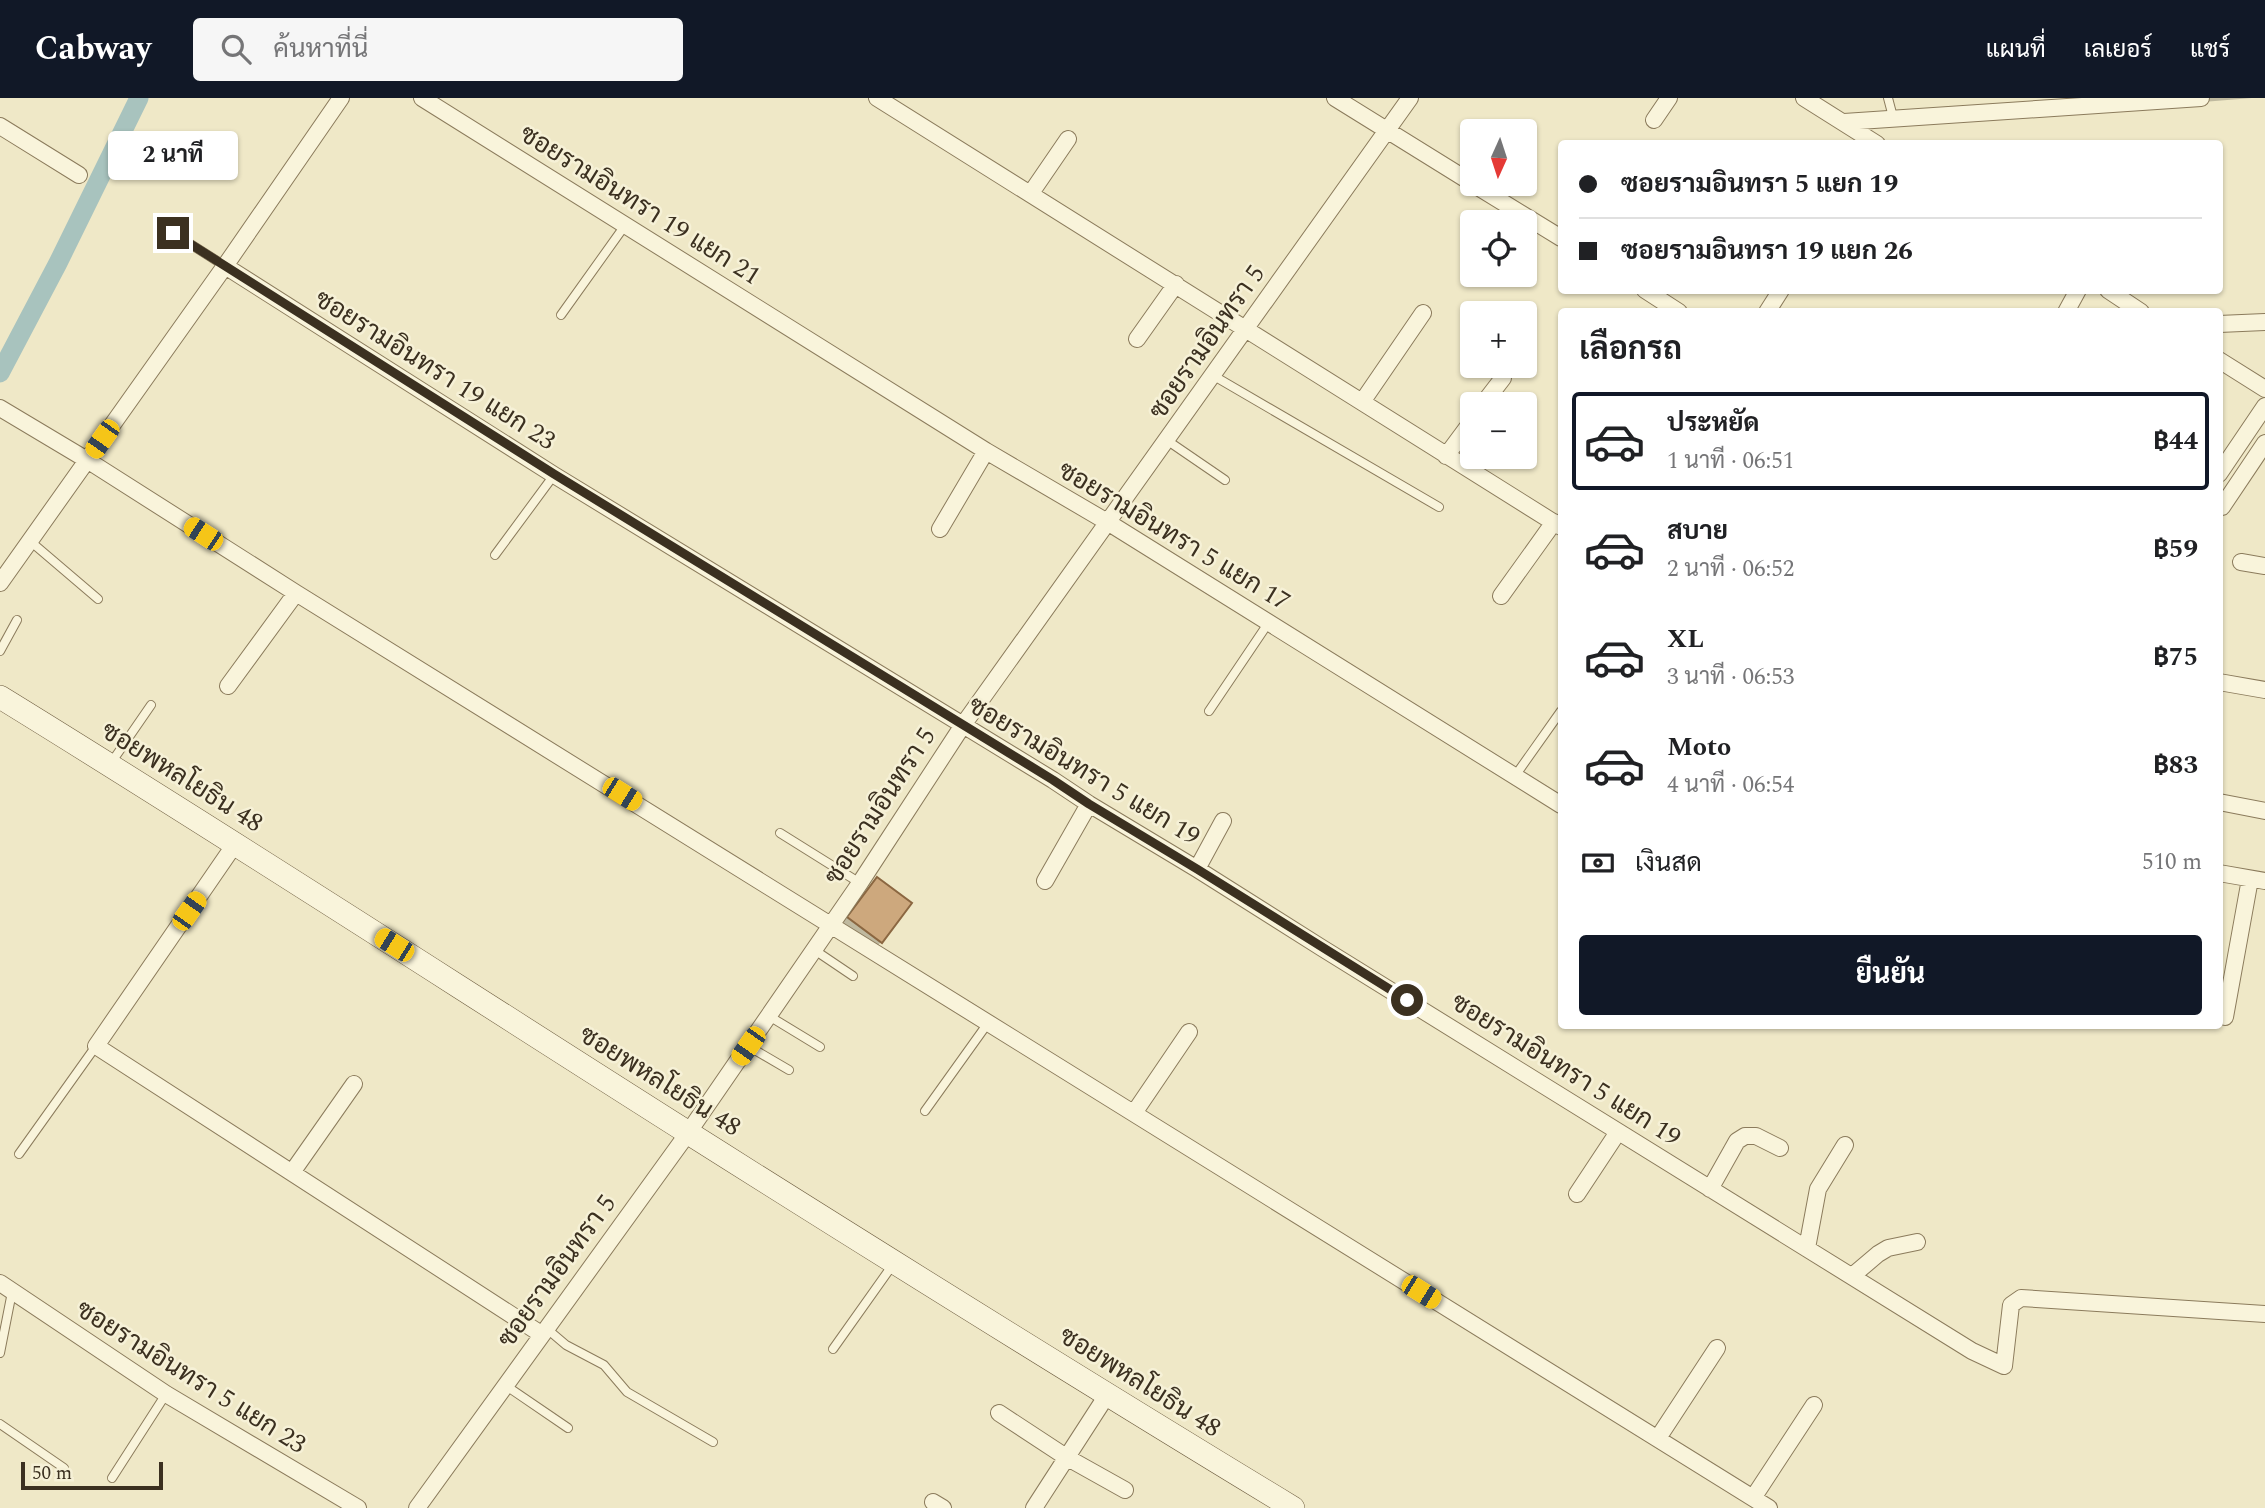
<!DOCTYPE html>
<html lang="th">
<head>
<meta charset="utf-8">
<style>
  body { margin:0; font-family:Spectral,Sarabun,serif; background:#f6f6f6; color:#202124; height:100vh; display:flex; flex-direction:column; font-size:26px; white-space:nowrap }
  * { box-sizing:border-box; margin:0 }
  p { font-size:23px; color:#757577 }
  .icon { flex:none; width:38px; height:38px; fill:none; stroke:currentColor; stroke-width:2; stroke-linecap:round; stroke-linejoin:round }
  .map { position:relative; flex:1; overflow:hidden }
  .details { position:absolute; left:1558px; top:210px; width:665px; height:721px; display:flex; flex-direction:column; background:#fff; border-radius:7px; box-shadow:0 2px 5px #0004 }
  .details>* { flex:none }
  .banner { position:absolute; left:1558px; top:42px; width:665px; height:154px; border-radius:7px; box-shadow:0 2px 5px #0004; display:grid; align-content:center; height:154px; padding:0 21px; background:#fff }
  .needle { width:46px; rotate:183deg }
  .buttons { position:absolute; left:1460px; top:21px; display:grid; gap:14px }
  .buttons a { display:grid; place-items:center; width:77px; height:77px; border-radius:7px; background:#fff; box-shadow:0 2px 5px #0004; font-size:35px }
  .scale { position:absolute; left:21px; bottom:18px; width:142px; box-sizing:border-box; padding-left:7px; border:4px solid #3b3020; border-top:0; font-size:19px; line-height:24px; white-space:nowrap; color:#3b3020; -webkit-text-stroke:5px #f6f1d7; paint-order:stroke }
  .end { position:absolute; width:32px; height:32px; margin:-16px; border:9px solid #3b3020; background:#fff; box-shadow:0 0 0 4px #fff }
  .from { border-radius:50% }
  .bubble { position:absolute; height:49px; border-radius:7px; background:#fff; box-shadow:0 2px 5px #0004; font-size:23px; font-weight:700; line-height:49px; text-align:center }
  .car { position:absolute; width:21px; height:42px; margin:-21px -10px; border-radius:9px; box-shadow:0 0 5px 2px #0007; background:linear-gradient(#f5c518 24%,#345 0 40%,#f5c518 0 76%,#345 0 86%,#f5c518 0) }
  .banner b { display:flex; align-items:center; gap:24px; height:66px; font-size:26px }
  .banner b+b { border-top:2px solid #e0e0e0 }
  .banner i { width:18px; height:18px; background:#202124 }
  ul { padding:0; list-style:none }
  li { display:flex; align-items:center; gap:21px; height:98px; margin:0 14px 10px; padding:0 7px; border:4px solid transparent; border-radius:7px }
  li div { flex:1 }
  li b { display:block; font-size:26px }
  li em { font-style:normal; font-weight:700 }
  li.on { border-color:#111827 }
  li>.icon { width:63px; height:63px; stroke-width:1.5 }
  h2 { padding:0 21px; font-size:32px; line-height:84px }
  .pay { display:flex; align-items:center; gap:18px; height:77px; padding:0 21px; font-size:26px }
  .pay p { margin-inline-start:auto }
  .button { display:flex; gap:14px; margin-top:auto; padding:14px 21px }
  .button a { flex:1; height:80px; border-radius:7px; background:#111827; color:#fff; font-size:28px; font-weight:700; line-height:80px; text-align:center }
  header { display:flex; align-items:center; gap:42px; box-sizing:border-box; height:98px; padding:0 35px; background:#111827; color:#fff }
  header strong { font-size:33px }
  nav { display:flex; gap:38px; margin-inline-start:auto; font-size:24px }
  .search { width:490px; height:63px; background:#f6f6f6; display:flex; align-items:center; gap:18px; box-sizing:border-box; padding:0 24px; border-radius:7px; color:#757577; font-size:26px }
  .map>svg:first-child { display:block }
  .shadow { fill:#0003 }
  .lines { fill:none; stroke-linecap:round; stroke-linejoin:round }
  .canal { stroke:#a8c3be; stroke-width:19 }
  .building { fill:#cda87d; stroke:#8b6741; stroke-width:2 }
  .lane-casing { stroke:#8b7b5c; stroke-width:10 }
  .street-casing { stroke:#8b7b5c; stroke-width:18 }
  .secondary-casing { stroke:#6d5c3f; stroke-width:24 }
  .lane { stroke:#f9f4db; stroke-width:8 }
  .street { stroke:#f9f4db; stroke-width:16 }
  .secondary { stroke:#f9f4db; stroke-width:23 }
  .route { stroke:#3b3020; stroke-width:9 }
  .labels { text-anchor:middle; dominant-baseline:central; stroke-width:5; stroke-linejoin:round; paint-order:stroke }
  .street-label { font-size:26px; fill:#3b3020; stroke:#f6f1d7 }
</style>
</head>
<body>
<header>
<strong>Cabway</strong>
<div class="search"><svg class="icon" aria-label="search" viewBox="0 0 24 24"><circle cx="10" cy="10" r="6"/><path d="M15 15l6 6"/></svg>ค้นหาที่นี่</div>
<nav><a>แผนที่</a><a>เลเยอร์</a><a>แชร์</a></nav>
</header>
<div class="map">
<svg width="2265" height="1410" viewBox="0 0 2265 1410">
  <rect width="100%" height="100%" fill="#efe8c7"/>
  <path class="shadow" d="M2116 0H2252L2117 11Z
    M877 781 881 844 869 856 836 832 865 793Z"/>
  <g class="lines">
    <path class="canal" d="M0 275 58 165 139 0"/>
  </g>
  <path class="building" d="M877 779 912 805 882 845 847 819Z"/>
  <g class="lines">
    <g class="lane-casing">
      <path id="lane" d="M1888 0 1893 19
        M173 135 225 168
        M561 217 626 126
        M1214 278 1439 409
        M1168 343 1225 382
        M30 443 98 501
        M495 457 554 377
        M0 553 17 522
        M1209 613 1269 524
        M111 665 151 607
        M1515 678 1561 613
        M780 735 860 785
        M813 851 853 878
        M769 918 820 949
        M748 948 789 972
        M925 1013 988 925
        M19 1056 96 948
        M546 1230 566 1247 604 1267 627 1294 713 1344
        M833 1251 894 1165
        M0 1255 12 1194
        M505 1287 568 1330
        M0 1326 64 1370
        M112 1380 166 1296"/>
    </g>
    <g class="street-casing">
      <path id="street" d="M422 0 986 353 1109 425 1561 707
        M877 0 1561 429
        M1335 0 1472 85
        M1804 0 1877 46
        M1654 22 1669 0
        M1844 24 2201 0
        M0 28 79 77
        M1473 86 1561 140
        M1031 95 1068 41
        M225 168 554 377 1053 682 1089 706 1197 771 1322 850 1972 1253 2004 1268 2011 1207 2021 1200 2265 1216
        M1645 192 1679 214
        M2108 192 2141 214
        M1767 214 1781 192
        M2066 214 2078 192
        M2219 226 2265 224
        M1137 241 1176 186
        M2219 262 2265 291
        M1362 304 1423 215
        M1483 306 1503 280
        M0 310 87 362 296 495 1769 1410
        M1446 358 1472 323
        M2219 376 2265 308
        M2222 409 2265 345
        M940 431 986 353
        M2241 464 2265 468
        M0 485 225 168 341 0
        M1501 498 1554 424
        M2219 584 2265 592
        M228 588 296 495
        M2219 704 2265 713
        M235 746 96 948 541 1236
        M1197 771 1223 723
        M2219 775 2265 783
        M1045 783 1089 706
        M2225 919 2250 781
        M1134 1015 1189 934
        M293 1073 354 986
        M1710 1091 1737 1043 1745 1038H1756L1780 1050
        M1577 1096 1618 1034
        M1807 1150 1818 1091 1845 1047
        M1852 1178 1878 1156 1888 1150 1917 1144
        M0 1185 166 1296 358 1410
        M999 1315 1066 1359 1125 1392
        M1658 1340 1717 1250
        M1753 1400 1814 1307
        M933 1404 943 1410
        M417 1410 688 1035 860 785 963 627 1410 0
        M1034 1410 1107 1297"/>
    </g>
    <g class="secondary-casing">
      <path id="secondary" d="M0 599C231 741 458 889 687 1034 888 1161 1090 1287 1293 1410"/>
    </g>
    <use href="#lane" class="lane"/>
    <use href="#street" class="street"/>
    <use href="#secondary" class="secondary"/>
  </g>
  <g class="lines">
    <path class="route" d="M173 135 554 376 1053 682 1089 706 1197 771 1407 902"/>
  </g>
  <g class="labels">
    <g class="street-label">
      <text transform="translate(640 107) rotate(32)">ซอยรามอินทรา 19 แยก 21</text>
      <text transform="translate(1207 244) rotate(-55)">ซอยรามอินทรา 5</text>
      <text transform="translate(435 272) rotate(32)">ซอยรามอินทรา 19 แยก 23</text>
      <text transform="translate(1174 438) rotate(31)">ซอยรามอินทรา 5 แยก 17</text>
      <text transform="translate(1084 673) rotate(31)">ซอยรามอินทรา 5 แยก 19</text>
      <text transform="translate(182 679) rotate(32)">ซอยพหลโยธิน 48</text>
      <text transform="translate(880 708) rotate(-57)">ซอยรามอินทรา 5</text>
      <text transform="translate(1566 972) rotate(32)">ซอยรามอินทรา 5 แยก 19</text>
      <text transform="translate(660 983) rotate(32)">ซอยพหลโยธิน 48</text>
      <text transform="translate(557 1173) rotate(-54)">ซอยรามอินทรา 5</text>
      <text transform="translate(191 1279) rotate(32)">ซอยรามอินทรา 5 แยก 23</text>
      <text transform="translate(1140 1284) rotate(32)">ซอยพหลโยธิน 48</text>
    </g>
  </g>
</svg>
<div class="buttons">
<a><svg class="needle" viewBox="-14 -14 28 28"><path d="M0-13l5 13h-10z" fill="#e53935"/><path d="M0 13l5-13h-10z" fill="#757577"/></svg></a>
<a><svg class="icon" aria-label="locate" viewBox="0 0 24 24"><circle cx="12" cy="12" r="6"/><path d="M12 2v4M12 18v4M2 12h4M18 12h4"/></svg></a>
<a>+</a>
<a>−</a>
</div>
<div class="scale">50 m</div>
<i class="end from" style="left:1407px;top:902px"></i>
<i class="end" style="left:173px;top:135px"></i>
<div class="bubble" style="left:108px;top:33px;width:130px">2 นาที</div>
<i class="car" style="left:102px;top:341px;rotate:215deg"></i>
<i class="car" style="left:203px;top:436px;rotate:303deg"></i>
<i class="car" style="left:622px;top:696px;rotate:122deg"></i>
<i class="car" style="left:189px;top:813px;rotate:35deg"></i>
<i class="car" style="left:394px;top:847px;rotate:302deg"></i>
<i class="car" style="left:748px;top:948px;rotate:215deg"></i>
<i class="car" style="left:1421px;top:1194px;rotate:122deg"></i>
<div class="banner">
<b><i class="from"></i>ซอยรามอินทรา 5 แยก 19</b>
<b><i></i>ซอยรามอินทรา 19 แยก 26</b>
</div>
<section class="details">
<h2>เลือกรถ</h2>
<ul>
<li class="on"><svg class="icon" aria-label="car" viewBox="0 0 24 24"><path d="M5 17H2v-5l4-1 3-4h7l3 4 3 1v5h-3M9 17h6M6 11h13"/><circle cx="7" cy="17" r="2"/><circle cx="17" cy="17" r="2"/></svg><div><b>ประหยัด</b><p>1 นาที · 06:51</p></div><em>฿44</em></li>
<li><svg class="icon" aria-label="car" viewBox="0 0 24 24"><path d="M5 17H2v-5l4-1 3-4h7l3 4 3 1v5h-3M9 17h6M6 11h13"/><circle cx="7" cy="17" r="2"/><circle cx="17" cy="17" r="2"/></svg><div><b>สบาย</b><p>2 นาที · 06:52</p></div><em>฿59</em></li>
<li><svg class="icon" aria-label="car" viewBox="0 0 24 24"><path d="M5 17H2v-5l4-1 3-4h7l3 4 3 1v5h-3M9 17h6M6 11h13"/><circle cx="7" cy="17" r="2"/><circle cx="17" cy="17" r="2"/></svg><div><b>XL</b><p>3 นาที · 06:53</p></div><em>฿75</em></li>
<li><svg class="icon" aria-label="car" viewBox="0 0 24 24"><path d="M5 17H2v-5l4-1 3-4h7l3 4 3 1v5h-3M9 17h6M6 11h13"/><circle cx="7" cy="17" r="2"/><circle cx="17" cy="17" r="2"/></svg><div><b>Moto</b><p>4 นาที · 06:54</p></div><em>฿83</em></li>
</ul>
<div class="pay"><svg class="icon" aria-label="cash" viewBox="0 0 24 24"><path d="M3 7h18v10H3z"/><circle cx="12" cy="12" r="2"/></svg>เงินสด<p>510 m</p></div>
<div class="button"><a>ยืนยัน</a></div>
</section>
</div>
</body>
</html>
